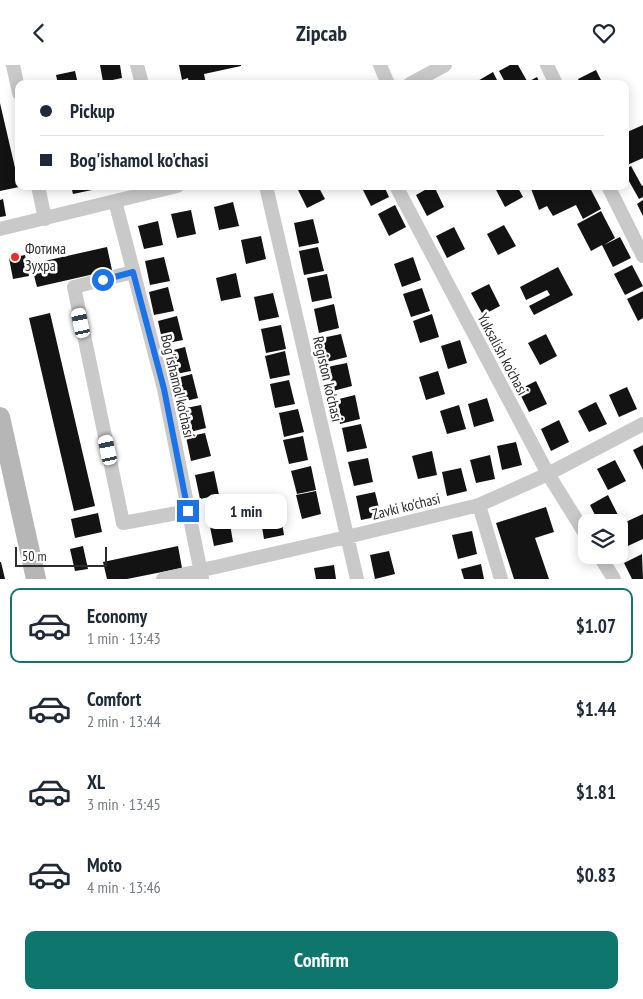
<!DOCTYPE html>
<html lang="en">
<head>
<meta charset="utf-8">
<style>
  body { margin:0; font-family:"PT Sans Narrow",sans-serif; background:#f6f6f7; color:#1f2937; height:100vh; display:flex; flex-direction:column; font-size:19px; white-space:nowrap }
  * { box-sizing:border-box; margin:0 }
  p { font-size:16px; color:#747a83 }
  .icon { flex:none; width:28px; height:28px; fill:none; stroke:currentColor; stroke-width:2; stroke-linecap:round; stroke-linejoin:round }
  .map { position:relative; height:514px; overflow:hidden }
  .sheet { display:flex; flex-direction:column; background:#fff; flex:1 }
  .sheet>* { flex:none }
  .banner { position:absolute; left:15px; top:15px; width:614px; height:110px; border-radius:10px; box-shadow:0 2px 12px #0003; display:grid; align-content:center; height:110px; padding:0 25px; background:#fff }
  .buttons { position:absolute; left:578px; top:449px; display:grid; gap:10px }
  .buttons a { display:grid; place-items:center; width:50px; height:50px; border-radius:10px; background:#fff; box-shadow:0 2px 12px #0003; font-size:25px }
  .scale { position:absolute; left:15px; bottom:12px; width:92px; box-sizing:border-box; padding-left:5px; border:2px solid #2c2c2c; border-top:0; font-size:14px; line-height:18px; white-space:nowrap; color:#2c2c2c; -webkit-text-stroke:4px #fff; paint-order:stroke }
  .end { position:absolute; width:22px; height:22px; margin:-11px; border:6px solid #1a73e8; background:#fff; box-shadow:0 0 0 2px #fff }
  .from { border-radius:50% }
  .bubble { position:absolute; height:35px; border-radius:10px; background:#fff; box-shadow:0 2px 12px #0003; font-size:16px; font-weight:700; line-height:35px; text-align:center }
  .car { position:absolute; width:15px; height:30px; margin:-15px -8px; border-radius:6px; box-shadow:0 0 4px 1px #0007; background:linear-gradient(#fff 24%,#345 0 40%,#fff 0 76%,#345 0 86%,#fff 0) }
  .banner b { display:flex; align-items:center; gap:18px; height:48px; font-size:19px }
  .banner b+b { border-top:1px solid #e0e1e3 }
  .banner i { width:12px; height:12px; background:#1f2937 }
  ul { padding:9px 0 0; list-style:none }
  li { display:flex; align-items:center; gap:15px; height:75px; margin:0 10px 8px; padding:0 15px; border:2px solid transparent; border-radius:10px }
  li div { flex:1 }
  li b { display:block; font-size:19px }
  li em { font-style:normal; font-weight:700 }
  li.active { border-color:#0f766e }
  li>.icon { width:45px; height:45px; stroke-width:1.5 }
  .action { display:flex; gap:10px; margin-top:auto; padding:10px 25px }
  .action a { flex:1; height:58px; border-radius:10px; background:#0f766e; color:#fff; font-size:20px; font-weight:700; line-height:58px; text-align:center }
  header { display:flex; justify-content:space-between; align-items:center; height:65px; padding:0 25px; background:#fff; font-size:22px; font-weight:700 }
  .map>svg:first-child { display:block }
  .building { fill:#131313 }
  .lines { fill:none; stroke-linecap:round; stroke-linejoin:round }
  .street { stroke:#c9c9c9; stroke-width:14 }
  .secondary { stroke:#b6b6b6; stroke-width:20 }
  .route { stroke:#1a73e8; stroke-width:6 }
  .poi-dot { fill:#ec2c24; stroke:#fff; stroke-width:2 }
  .labels { text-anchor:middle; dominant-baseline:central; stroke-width:5; stroke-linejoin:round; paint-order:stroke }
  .poi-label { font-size:15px; fill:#2c2c2c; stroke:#fff; text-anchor:start }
  .street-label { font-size:15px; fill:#2c2c2c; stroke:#fff }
</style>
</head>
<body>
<header><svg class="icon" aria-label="back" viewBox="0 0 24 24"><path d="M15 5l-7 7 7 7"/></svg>Zipcab<svg class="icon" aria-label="heart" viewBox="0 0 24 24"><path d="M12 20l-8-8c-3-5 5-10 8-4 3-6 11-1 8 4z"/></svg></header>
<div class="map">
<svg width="643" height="514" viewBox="0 0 643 514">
  <rect width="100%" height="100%" fill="#fff"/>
  <path class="building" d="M100 0H120L122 13 103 17Z
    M179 0H241V1L204 9 206 19H189L188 13 182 15Z
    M510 0H518L527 16 521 19H506L499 6Z
    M596 5 603 19H580L578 14Z
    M75 6 78 19H58L56 10Z
    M493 7 499 19H477L476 17Z
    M537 12 540 19H524Z
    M0 38 19 120V122L0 126Z
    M643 60V93L625 101V68Z
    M631 101 642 121 643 120V132L639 134 625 109V104Z
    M71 121H91L92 125 73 129Z
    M296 121H318L325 134 307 143Z
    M361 121H384L389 132 371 141Z
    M432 121H434L444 142 427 151 416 130Z
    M494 121H517L523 132 505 142Z
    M530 121H589L601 144 583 154 576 140 553 151 547 141 539 145Z
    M3 134 6 151 0 152V135Z
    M643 135V151L637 139Z
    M233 137 239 161 219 165 214 142Z
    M395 140 406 162 389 171 378 149Z
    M191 145 196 169 177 173 171 149Z
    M601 146 615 173 604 180 620 172 631 193 613 202 602 180 591 186 577 159Z
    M313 154 319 178 299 182 294 158Z
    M158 156 163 180 144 184 138 161Z
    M504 160 516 181 498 190 487 169Z
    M454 162 465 184 447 193 436 171Z
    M261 171 266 194 246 199 241 175Z
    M107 182 112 205 37 222 31 199Z
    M318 182 324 206 304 210 299 186Z
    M25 190 29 211 13 214 9 193Z
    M164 192 170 216 150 220 145 196Z
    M413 192 421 215 402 222 394 199Z
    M632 200 643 221 625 230 614 209Z
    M558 202 573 230 534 250 529 241 550 230 547 225 526 235 520 222Z
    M236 208 241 232 221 236 216 213Z
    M327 209 332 233 312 237 307 213Z
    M489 219 500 241 483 250 471 228Z
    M168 222 174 246 154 250 149 227Z
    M422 223 430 246 411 252 403 229Z
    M643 226V253L638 256 627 234Z
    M273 228 279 252 259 256 254 232Z
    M334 239 339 263 319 268 314 244Z
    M50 248 95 441 74 446 29 253Z
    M432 249 439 272 420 278 413 256Z
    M177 251 183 275 163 279 158 256Z
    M281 260 286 284 266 288 261 264Z
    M341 269 347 292 327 297 322 273Z
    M546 269 557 291 540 300 528 278Z
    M460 275 467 298 448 304 441 281Z
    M185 282 191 306 171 310 166 287Z
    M285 286 290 310 270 314 265 291Z
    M347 298 352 321 333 326 327 302Z
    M438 306 445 329 426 335 419 312Z
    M192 309 198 333 178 338 173 314Z
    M289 315 295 339 275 343 270 319Z
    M536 316 547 339 529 347 518 325Z
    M627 322 637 344 619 352 609 330Z
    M355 330 360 354 340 359 335 335Z
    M487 333 494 356 474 362 468 339Z
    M596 337 607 359 589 367 578 346Z
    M201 340 206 363 186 368 181 344Z
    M459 340 466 364 447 369 440 346Z
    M298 344 304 367 284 372 279 348Z
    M559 355 569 377 551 386 541 364Z
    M361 359 367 383 347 387 342 363Z
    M205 368 211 391 191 396 186 372Z
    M303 371 308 395 289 399 283 375Z
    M516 377 522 400 502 405 497 381Z
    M643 380V405L633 385Z
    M432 386 437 410 418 414 412 391Z
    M490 390 495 414 476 418 470 395Z
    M368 393 373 417 354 421 348 397Z
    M615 395 626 416 608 425 597 404Z
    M311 401 316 425 297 429 291 406Z
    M461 403 467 426 447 431 442 407Z
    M214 406 219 430 200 434 195 410Z
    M316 426 321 449 302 454 296 430Z
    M375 427 381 451 361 455 356 431Z
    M608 430 619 452 608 458H599L590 440Z
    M546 442 554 467 535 473 549 514H514L496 458Z
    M280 446 284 470 264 474 260 450Z
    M98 448 102 467 75 473 71 454Z
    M643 449V474L619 485V460Z
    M229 453 233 477 214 481 209 457Z
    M472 466 477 489 458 494 452 470Z
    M83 481 88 504 75 506 70 484Z
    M178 481 182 503 127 514H107L103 497Z
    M389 486 395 509 375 514 370 490Z
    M642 489 643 514H632L624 498Z
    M0 497H1L5 514H0Z
    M481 499 484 514H464L461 504Z
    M334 500 336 514H316L314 503Z"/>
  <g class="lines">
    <path class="street" d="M13 0 19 28
      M137 0 142 19
      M380 0 388 19
      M547 0 556 19
      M410 19 445 0
      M38 121 45 154
      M266 121 357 514
      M396 121 548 409 586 470
      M608 121 643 191
      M115 136 164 324 202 513
      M0 164 177 121
      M133 207 74 222 123 458 188 446
      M479 440 501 514
      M599 490 614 514
      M163 514 347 472 479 440 548 409 643 359"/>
    <path class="secondary" d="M0 352 36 514"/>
  </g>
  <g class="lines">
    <path class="route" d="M103 215 133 207 164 324 188 446"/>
  </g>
  <circle class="poi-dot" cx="15" cy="192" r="5"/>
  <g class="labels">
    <g class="poi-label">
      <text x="25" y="183">Фотима<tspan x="25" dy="17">Зухра</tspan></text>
    </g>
    <g class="street-label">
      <text transform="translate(503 289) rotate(62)">Yuksalish ko'chasi</text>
      <text transform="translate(328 314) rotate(77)">Registon ko'chasi</text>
      <text transform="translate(178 321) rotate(77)">Bog'ishamol ko'chasi</text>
      <text transform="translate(406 441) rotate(-14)">Zavki ko'chasi</text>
    </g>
  </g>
</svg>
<div class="buttons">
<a><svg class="icon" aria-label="layers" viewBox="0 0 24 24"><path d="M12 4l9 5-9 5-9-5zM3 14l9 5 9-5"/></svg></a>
</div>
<div class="scale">50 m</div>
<i class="end from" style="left:103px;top:215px"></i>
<i class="end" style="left:188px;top:446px"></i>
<div class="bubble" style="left:205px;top:429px;width:82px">1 min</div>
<i class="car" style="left:81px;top:258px;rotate:348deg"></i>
<i class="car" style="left:108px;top:385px;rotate:348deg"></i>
<div class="banner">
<b><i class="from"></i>Pickup</b>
<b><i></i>Bog'ishamol ko'chasi</b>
</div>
</div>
<section class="sheet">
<ul>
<li class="active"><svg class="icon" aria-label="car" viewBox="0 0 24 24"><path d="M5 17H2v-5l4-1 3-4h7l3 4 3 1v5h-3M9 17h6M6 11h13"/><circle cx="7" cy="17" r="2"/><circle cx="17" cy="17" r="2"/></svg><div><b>Economy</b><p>1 min · 13:43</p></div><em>$1.07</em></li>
<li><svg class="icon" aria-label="car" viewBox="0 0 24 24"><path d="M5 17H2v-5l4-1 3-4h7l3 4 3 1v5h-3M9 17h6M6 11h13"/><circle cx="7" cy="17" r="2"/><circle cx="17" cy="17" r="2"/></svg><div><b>Comfort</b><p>2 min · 13:44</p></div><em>$1.44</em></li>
<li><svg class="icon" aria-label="car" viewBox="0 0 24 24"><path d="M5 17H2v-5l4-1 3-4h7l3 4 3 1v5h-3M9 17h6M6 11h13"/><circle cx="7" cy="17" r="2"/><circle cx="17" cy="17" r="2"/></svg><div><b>XL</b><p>3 min · 13:45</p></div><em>$1.81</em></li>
<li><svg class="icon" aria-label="car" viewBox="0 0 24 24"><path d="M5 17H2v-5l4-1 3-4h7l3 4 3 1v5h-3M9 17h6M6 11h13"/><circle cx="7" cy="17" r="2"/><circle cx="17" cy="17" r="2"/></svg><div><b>Moto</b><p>4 min · 13:46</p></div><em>$0.83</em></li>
</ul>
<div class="action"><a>Confirm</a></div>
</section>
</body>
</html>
